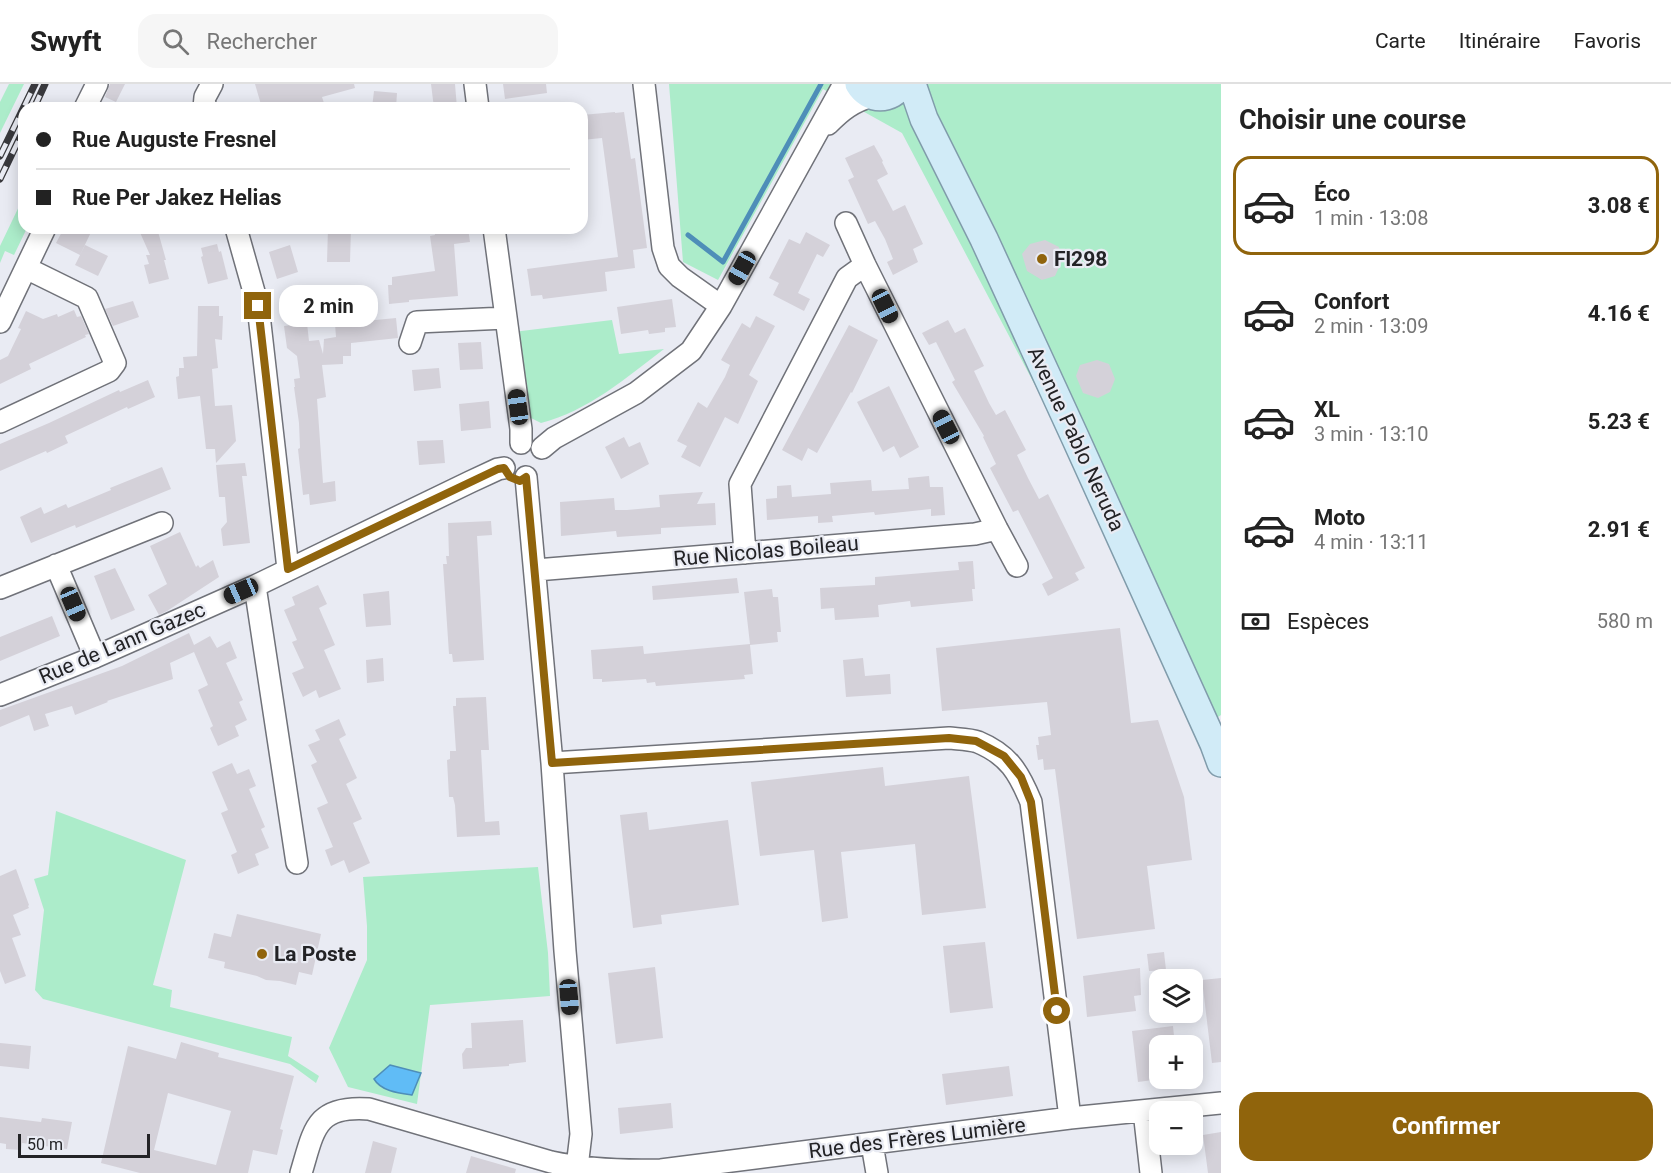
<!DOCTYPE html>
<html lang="fr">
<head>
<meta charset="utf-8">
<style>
  body { margin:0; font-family:Roboto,sans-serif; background:#f6f6f6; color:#222; height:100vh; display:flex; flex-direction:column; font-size:22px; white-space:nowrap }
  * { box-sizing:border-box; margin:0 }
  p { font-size:20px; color:#767676 }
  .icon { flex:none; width:33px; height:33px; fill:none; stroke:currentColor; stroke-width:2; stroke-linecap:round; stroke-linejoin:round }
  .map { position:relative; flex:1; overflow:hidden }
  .sheet { display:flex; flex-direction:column; background:#fff; width:450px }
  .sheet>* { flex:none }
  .banner { position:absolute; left:18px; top:18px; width:570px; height:132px; border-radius:18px; box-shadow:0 3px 15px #0003; display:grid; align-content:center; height:132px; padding:0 18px; background:#fff }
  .fabs { position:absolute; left:1149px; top:885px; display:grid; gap:12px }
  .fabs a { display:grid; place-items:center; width:54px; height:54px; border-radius:12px; background:#fff; box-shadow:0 3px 15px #0003; font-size:30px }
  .scale { position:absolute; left:18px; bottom:15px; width:132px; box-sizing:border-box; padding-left:6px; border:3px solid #232326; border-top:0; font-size:16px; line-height:21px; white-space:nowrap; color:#232326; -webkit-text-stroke:4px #e9ebf3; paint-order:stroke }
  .end { position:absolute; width:27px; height:27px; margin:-14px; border:8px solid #90640c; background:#fff; box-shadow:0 0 0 3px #fff }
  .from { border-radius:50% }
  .bubble { position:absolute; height:42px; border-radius:18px; background:#fff; box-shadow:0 3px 15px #0003; font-size:20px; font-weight:700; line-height:42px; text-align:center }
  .car { position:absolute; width:18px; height:36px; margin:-18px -9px; border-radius:8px; box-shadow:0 0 4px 2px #0007; background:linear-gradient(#222 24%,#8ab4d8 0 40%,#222 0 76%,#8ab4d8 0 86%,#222 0) }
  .banner b { display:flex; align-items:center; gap:21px; height:57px; font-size:22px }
  .banner b+b { border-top:2px solid #e0e0e0 }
  .banner i { width:15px; height:15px; background:#222 }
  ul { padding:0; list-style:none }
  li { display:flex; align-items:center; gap:18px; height:99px; margin:0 12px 9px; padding:0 6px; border:3px solid transparent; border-radius:18px }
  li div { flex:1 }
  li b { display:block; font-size:22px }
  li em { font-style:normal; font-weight:700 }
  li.on { border-color:#90640c }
  li>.icon { width:54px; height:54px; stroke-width:1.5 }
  h2 { padding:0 18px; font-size:27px; line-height:72px }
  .pay { display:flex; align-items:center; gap:15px; height:66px; padding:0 18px; font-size:22px }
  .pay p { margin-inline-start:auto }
  .primary-button { display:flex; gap:12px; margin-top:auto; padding:12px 18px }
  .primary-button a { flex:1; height:69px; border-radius:18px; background:#90640c; color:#fff; font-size:24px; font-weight:700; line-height:69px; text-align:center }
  header { display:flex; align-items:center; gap:36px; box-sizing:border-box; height:84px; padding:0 30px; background:#fff; border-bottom:2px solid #e0e0e0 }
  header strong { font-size:28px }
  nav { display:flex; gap:33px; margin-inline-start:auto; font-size:21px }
  .search { width:420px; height:54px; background:#f6f6f6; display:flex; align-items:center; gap:15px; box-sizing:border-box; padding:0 21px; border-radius:18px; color:#767676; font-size:22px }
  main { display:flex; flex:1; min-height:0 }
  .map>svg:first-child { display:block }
  .green { fill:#acecca }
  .water { fill:#60bcf6; stroke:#4e8eb8; stroke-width:1.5 }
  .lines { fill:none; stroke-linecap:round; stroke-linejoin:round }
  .stream { stroke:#4e8eb8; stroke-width:5 }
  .building { fill:#d4d1d9; fill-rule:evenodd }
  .minor-casing { stroke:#707279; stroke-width:24 }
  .major-casing { stroke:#819cab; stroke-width:30 }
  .minor { stroke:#fff; stroke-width:21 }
  .major { stroke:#d1ebf7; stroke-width:27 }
  .rail-casing { stroke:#39393d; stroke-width:7 }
  .rail { stroke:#e9ebf3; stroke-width:4.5; stroke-dasharray:14; stroke-linecap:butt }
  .route { stroke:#90640c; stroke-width:8 }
  .poi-dot { fill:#90640c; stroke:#e9ebf3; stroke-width:2 }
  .labels { text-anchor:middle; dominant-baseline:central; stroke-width:4.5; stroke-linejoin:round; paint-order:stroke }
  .poi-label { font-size:21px; font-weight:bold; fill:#232326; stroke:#e9ebf3; text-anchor:start }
  .street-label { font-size:21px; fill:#232326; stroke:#e9ebf3 }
</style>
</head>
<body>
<header>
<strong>Swyft</strong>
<div class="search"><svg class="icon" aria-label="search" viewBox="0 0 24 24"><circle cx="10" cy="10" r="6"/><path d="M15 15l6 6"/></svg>Rechercher</div>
<nav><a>Carte</a><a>Itinéraire</a><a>Favoris</a></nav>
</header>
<main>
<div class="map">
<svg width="1221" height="1089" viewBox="0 0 1221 1089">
  <rect width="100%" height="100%" fill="#e9ebf3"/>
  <path class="green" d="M9 0H24L0 49V18Z
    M669 0H1221V631L1212 637 902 49 823 5 718 196 683 178Z
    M24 112V144H27L14 171 5 167 0 179V162Z
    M612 236 619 270 664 265C626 294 588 327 541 339L531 334 525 324 513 248Z
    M56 727 186 776 153 901 172 906 170 923 292 953 288 972 319 992 316 999 290 980 43 915 35 906 44 826 34 795 48 791Z
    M538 783 548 869 550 912 430 921 417 1020 348 1003 329 964 367 876V842L363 793Z"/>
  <path class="water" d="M390 981 421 989 412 1011C398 1009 381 1007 374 995Z"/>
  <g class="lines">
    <path class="stream" d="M688 151 723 178 821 0"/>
  </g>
  <path class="building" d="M110 0H125L116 18 105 13Z
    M255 0H354L355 4 322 13 324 19 304 24H262Z
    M431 0H455L457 24H434Z
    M503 0H546L547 9 505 15Z
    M374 7 397 9 396 24H372Z
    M615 28V29L624 28 631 75 635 74 647 164 633 166 635 184 605 188 607 207 543 215 542 211 531 212 527 185 618 173 602 54 582 56V31Z
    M874 61 883 77 882 78 888 90 877 96 893 127 905 121 923 160 913 165 918 178 893 191 887 178 893 175 885 155 875 137 868 140 848 96 854 93 845 74Z
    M64 144H93L80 171 56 159Z
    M138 144H157L166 176H164L169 195 149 200 144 181 149 180 146 171H150Z
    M328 144H351L350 178H327Z
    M434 144H468L470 158 454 160 458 212 409 216V218L389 220 388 201H392V193L435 187 430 152 435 151Z
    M806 148 830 161 823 173 817 170 798 209 810 215 804 227 773 211 779 199 769 194 789 155 800 160Z
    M1045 156 1059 163 1061 179 1055 192 1042 196 1027 187 1022 170 1030 160Z
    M217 160 219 168 221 167 228 195 208 200 201 173 203 172 201 164Z
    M85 161 108 172 98 192 75 181Z
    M290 161 298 188 277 195 269 168Z
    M672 215 676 243 665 244V248L649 250 648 246 621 250 617 223Z
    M133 217 139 233 113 242 105 225Z
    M198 222H219V232H223L222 256 215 255 218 284 212 285 215 322 232 321 236 357 216 379 215 365H206L200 312 178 315 176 293 179 292V284H184L183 273 197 272Z
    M74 226 77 233 81 232 89 250 85 251 86 253 29 280 31 285 0 300V276L8 272 21 245 18 244 26 227 43 235 57 230 58 233Z
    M756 232 775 242 749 291 758 297 738 340 725 333 700 383 681 373 687 362 677 357 698 318 707 324 725 293 730 281 721 276 742 239 750 244Z
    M396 234 398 254 351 259V272H343V280L322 281 326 313 317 315 323 399 335 397 336 417 310 421 309 410 303 411 298 365 300 364 299 339 294 303H295L294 295 300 294 297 272 287 264 284 242 307 239 309 257 319 256 323 270 324 255 336 253 335 240Z
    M948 236 955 249 965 244 984 282 974 287 989 319 996 331 1005 326 1026 366 1017 371 1028 394 1039 415 1048 410 1085 484 1075 489 1079 496 1048 512 1042 500 1053 494 1018 426 1013 428 990 384 996 380 983 353 984 352 952 298 955 296 936 258 929 261 922 249Z
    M849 241 878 256 852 309 851 308 817 369 808 364 802 377 782 366Z
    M481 258 483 285 460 286 458 259Z
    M1097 276 1109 280 1115 295 1110 308 1098 314 1083 309 1076 292 1080 281Z
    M439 284 441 304 414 307 412 286Z
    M148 296 155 313 128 325 127 323 65 352 68 359 47 369 46 367 0 387V360L49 339 119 306 120 308Z
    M889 302 919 363 900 374 894 362 883 368 857 318Z
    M489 317 491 344 461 347 459 320Z
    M624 353 629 363 640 358 649 380 621 395 605 363Z
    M443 356 445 379 419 381 417 357Z
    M245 379 247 392H242L250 459 223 462 221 445 227 438 225 413H219L216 381Z
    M162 383 171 405 76 444 75 441 31 459 20 433 41 423 44 430 66 420 68 424 111 406 110 404Z
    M929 392 930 403H943L945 431 931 432V425L875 431 874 428 832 432 833 438 818 439V432L767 436 766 415 777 414V402L791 401 792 413 831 410 830 399 871 396 872 407 909 405 908 394Z
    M703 408 697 420 715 419 716 441 661 444V450L617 453 616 447 561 452 560 418 614 414 615 426H627L660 423 659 411Z
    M491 437 492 451 477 452 484 576 453 578 452 570H449L443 480H447L446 472H449L448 439Z
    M180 448 196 483 198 481 200 484 213 476 219 493 167 527 159 531 148 511 167 500 150 462Z
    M973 477 975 505H972L973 517 911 523 910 517 878 521 879 533 835 536 834 524 821 525 820 504 875 501V493L959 486 958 478Z
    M115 484 135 526 111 536 94 492Z
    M737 494 739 509 653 516 652 502Z
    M318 501 327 520 319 524 335 561 324 566 341 605 319 614 316 606 303 613 292 589 304 584 292 558 297 556 284 526 295 521 292 513Z
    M772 505 773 513H778L781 548H777L778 558 750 561 753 590 744 591 745 595 656 602 655 598 647 599 646 595 602 598V595H593L591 566 643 562 644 570 750 560 744 508Z
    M389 507 391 541 366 543 363 510Z
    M52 532 60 552 0 577V553Z
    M1120 544 1131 639 1158 636 1184 713 1192 776 1147 782 1155 845 1077 855 1055 685 1044 686 1043 675 1038 676 1036 661H1039L1038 653 1051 651 1047 618 942 627 936 564Z
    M189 549 194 561 210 552 217 564 230 557 237 574 226 579 243 616 239 618 247 636 235 642 239 652 218 662 210 644 213 642 198 606 208 601 194 568 170 579 173 595 107 617 108 618 75 631 72 622 45 630 49 642 34 647 29 631 0 643V626L122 582Z
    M383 574 384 597 367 599 366 576Z
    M863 574 865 592 890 590 891 610 846 613 843 576Z
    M486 613 489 666H481L485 738 499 737 500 751 457 753 455 721 453 713H449L447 676 450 675V667H456L453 622H456V614Z
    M339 635 346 651 339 655 357 694 346 700 362 735 353 739 370 779 349 789 344 776 331 782 325 766 333 763 317 724 328 719 311 681 317 678 308 661 320 656 315 646Z
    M232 679 237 690 249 685 256 702 249 705 265 743 261 745 269 764 255 770 259 781 238 790 231 771 237 768 221 729 228 726 212 688Z
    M883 683 885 702 969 692 986 824 922 831 915 760 841 768 848 834 822 838 814 766 760 772 751 698Z
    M647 728 649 746 728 736 739 821 661 831 662 840 633 844 620 731Z
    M16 785 29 821 28 822 29 824 13 831 21 851 12 854 26 892 5 900 0 887V792Z
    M237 830 321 850 312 891 299 888 296 901 280 897 266 896 257 892 224 884 225 878 208 874 214 849 231 853Z
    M985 858 993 924 950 929 943 862Z
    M1164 868 1166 886 1149 887 1147 870Z
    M655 883 663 954 616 960 608 889Z
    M1140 884 1141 911 1134 912 1136 927 1087 933 1083 892Z
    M1221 894V978L1212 979 1202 896Z
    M523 936 526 978 509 980V982L463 985 462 970 466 964H472L471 939Z
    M1173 942 1175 962H1160V995L1138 998 1132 947Z
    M181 958 219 969 218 973 294 992 280 1045 283 1046 277 1071 253 1066 248 1089H140L101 1079 128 962 176 975ZM168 1009 231 1027 216 1081 154 1066Z
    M0 959 31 962 29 985 0 982Z
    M1009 982 1013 1012 946 1021 942 990Z
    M671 1019 673 1044 620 1050 618 1024Z
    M0 1033 41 1038 42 1034 72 1038 67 1065 22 1059 21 1066 6 1065V1060L0 1059Z
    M1221 1048V1089H1208L1203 1051Z
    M373 1057 397 1064 391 1089H365Z
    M471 1072 516 1085 515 1089H466Z"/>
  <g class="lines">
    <g class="minor-casing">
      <path id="minor" d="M475 0 478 24
        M644 0 663 164 669 182 680 193 721 222
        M85 24 97 0
        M204 24 205 13 212 0
        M828 40C842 26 852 18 872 12
        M846 139 865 181 997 445 1017 482
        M236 144 258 222 288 485
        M494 144 521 345V359
        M0 238 45 144
        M410 259 417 238 506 234
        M0 338 109 287 115 279 87 214 26 184
        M542 364 554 354 636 309 691 267 721 222 844 0
        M526 393 552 679 565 867 581 1050 577 1083
        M745 469 740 400 847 194 865 181
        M56 481 95 573
        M536 486 975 450 997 445
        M255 502 297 779
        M0 504 162 439
        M0 611 95 573 255 502 470 398 498 385 504 384
        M552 679 949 654C958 655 970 655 978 658 1009 671 1019 689 1031 718L1070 1034
        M1144 1027 1151 1089
        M872 1060 877 1089
        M301 1089C314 1046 315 1021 369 1025L551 1078C588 1086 624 1087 661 1086L1070 1034 1221 1019"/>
    </g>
    <g class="major-casing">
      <path id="major" d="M859 0C869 17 891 17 902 0
        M912 0 924 35 984 155 1075 353 1214 660 1221 679"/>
    </g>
    <use href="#minor" class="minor"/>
    <use href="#major" class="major"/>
    <g class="rail-casing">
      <path id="rail" d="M34 24 45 0
        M0 72 35 0
        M0 95 24 45"/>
    </g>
    <use href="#rail" class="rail"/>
  </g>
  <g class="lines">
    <path class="route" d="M258 222 288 485 498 385 504 384 510 393 520 397 526 393 552 679 949 654 976 657 1004 672 1021 693 1031 718 1057 927"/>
  </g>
  <g class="poi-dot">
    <circle cx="1042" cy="175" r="6"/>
    <circle cx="262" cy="870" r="6"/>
  </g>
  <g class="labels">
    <g class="poi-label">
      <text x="1054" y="175">Fl298</text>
      <text x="274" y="870">La Poste</text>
    </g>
    <g class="street-label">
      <text transform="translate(1076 355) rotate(65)">Avenue Pablo Neruda</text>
      <text transform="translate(766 467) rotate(-5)">Rue Nicolas Boileau</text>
      <text transform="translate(122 559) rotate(-23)">Rue de Lann Gazec</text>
      <text transform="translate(917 1054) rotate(-7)">Rue des Frères Lumière</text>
    </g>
  </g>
</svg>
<div class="fabs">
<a><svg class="icon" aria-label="layers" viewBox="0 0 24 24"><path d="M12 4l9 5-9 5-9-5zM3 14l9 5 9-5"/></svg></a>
<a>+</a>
<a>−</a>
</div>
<div class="scale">50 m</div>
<i class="end from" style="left:1057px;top:927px"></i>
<i class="end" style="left:258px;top:222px"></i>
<div class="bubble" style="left:279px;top:201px;width:99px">2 min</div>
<i class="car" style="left:742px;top:184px;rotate:209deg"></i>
<i class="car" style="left:885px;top:222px;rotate:154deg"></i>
<i class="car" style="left:518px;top:323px;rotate:352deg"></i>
<i class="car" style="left:946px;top:343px;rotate:333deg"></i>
<i class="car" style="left:241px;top:507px;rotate:246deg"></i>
<i class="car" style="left:73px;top:520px;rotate:157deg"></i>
<i class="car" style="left:569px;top:913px;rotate:175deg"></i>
<div class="banner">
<b><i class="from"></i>Rue Auguste Fresnel</b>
<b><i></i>Rue Per Jakez Helias</b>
</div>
</div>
<section class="sheet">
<h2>Choisir une course</h2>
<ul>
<li class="on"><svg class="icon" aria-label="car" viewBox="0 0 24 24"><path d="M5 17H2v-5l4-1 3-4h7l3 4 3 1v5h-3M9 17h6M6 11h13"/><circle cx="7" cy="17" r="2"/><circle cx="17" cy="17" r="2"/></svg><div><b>Éco</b><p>1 min · 13:08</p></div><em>3.08 €</em></li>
<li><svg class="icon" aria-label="car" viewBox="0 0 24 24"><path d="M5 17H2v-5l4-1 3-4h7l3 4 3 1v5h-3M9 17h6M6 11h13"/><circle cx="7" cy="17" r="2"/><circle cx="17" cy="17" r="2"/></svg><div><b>Confort</b><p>2 min · 13:09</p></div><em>4.16 €</em></li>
<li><svg class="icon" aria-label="car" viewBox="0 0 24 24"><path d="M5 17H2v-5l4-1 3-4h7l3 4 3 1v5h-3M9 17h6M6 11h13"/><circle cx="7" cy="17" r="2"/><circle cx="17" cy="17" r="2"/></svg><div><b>XL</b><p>3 min · 13:10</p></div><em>5.23 €</em></li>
<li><svg class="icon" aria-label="car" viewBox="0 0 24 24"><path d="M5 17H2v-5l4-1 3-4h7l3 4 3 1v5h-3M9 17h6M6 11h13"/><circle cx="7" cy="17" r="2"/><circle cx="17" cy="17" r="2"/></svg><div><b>Moto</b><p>4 min · 13:11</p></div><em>2.91 €</em></li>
</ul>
<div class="pay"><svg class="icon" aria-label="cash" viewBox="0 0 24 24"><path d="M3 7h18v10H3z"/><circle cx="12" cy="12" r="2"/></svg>Espèces<p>580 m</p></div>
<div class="primary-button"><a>Confirmer</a></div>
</section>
</main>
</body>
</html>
